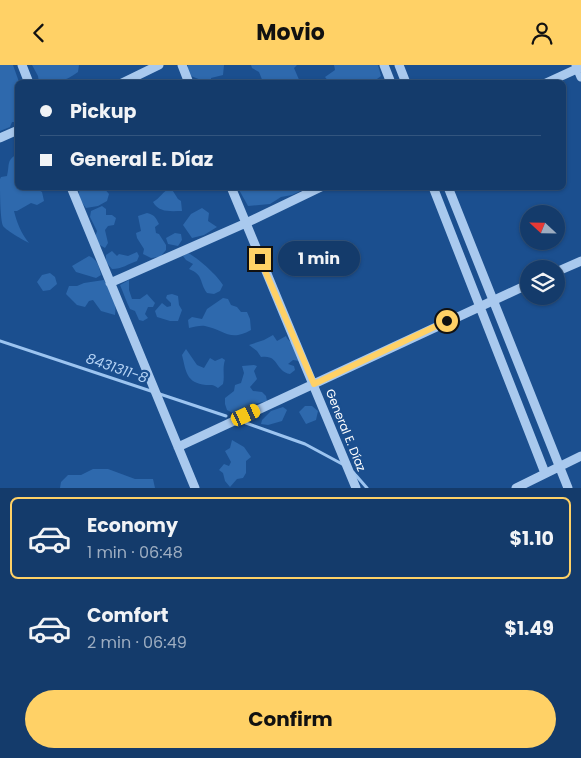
<!DOCTYPE html>
<html lang="en">
<head>
<meta charset="utf-8">
<style>
  body { margin:0; font-family:Poppins,sans-serif; background:#214673; color:#f1f3f6; height:100vh; display:flex; flex-direction:column; font-size:19px; white-space:nowrap }
  * { box-sizing:border-box; margin:0 }
  p { font-size:16px; color:#9dadc1 }
  .icon { flex:none; width:28px; height:28px; fill:none; stroke:currentColor; stroke-width:2; stroke-linecap:round; stroke-linejoin:round }
  .map { position:relative; height:423px; overflow:hidden }
  .side { display:flex; flex-direction:column; background:#143b6b; flex:1 }
  .side>* { flex:none }
  .hud { position:absolute; left:15px; top:15px; width:551px; height:110px; border-radius:8px; box-shadow:0 1px 4px #0004,0 0 0 1px #33557e; display:grid; align-content:center; height:110px; padding:0 25px; background:#143b6b }
  .needle { width:32px; rotate:292deg }
  .controls { position:absolute; left:520px; top:140px; display:grid; gap:10px }
  .controls a { display:grid; place-items:center; width:45px; height:45px; border-radius:50%; background:#143b6b; box-shadow:0 1px 4px #0004,0 0 0 1px #33557e; font-size:25px }
  .end { position:absolute; width:22px; height:22px; margin:-11px; border:6px solid #ffd166; background:#111; box-shadow:0 0 0 2px #111 }
  .from { border-radius:50% }
  .bubble { position:absolute; height:35px; border-radius:18px; background:#143b6b; box-shadow:0 1px 4px #0004,0 0 0 1px #33557e; font-size:16px; font-weight:700; line-height:35px; text-align:center }
  .car { position:absolute; width:15px; height:30px; margin:-15px -8px; border-radius:6px; box-shadow:0 0 4px 1px #0007; background:linear-gradient(#f5c518 24%,#345 0 40%,#f5c518 0 76%,#345 0 86%,#f5c518 0) }
  .hud b { display:flex; align-items:center; gap:18px; height:48px; font-size:19px }
  .hud b+b { border-top:1px solid #33557e }
  .hud i { width:12px; height:12px; background:#f1f3f6 }
  ul { padding:9px 0 0; list-style:none }
  li { display:flex; align-items:center; gap:15px; height:82px; margin:0 10px 8px; padding:0 15px; border:2px solid transparent; border-radius:8px }
  li div { flex:1 }
  li b { display:block; font-size:19px }
  li em { font-style:normal; font-weight:700 }
  li.active { border-color:#ffd166 }
  li>.icon { width:45px; height:45px; stroke-width:1.5 }
  .action { display:flex; gap:10px; margin-top:auto; padding:10px 25px }
  .action a { flex:1; height:58px; border-radius:30px; background:#ffd166; color:#111; font-size:20px; font-weight:700; line-height:58px; text-align:center }
  header { display:flex; justify-content:space-between; align-items:center; height:65px; padding:0 25px; background:#ffd166; color:#111; font-size:22px; font-weight:700 }
  .map>svg:first-child { display:block }
  .green { fill:#2e69ad }
  .lines { fill:none; stroke-linecap:round; stroke-linejoin:round }
  .stream { stroke:#9cc4f0; stroke-width:3 }
  .minor { stroke:#a9c9ee; stroke-width:9 }
  .route { stroke:#ffd166; stroke-width:6 }
  .labels { text-anchor:middle; dominant-baseline:central; stroke-width:4.5; stroke-linejoin:round; paint-order:stroke }
  .street-label { font-size:12px; fill:#fff; stroke:#1b4f8f }
  .water-label { font-size:14px; font-style:italic; fill:#b5d3f5; stroke:#1b4f8f }
</style>
</head>
<body>
<header><svg class="icon" aria-label="back" viewBox="0 0 24 24"><path d="M15 5l-7 7 7 7"/></svg>Movio<svg class="icon" aria-label="person" viewBox="0 0 24 24"><circle cx="12" cy="8" r="4"/><path d="M4 21q1-7 8-7t8 7"/></svg></header>
<div class="map">
<svg width="581" height="423" viewBox="0 0 581 423">
  <rect width="100%" height="100%" fill="#1b4f8f"/>
  <path class="green" d="M0 0H13L19 17 18 18 17 57H12L10 62 0 66Z
    M32 0H79L78 7C65 17 54 18 39 18L38 11Z
    M188 0H224L223 10 211 13V17H201V15L191 11 187 5Z
    M251 0H297L294 3 300 17H263L259 7 252 3Z
    M334 0H378L381 11C374 17 368 18 359 17L357 14 351 17H329L325 12 335 5Z
    M17 89 18 122 36 123 42 127 44 136 37 140 31 138 17 146H14C17 158 21 168 29 178 23 175 7 166 3 161 0 153 0 125 0 114L1 112 7 111C10 99 6 96 17 89Z
    M103 122 109 129 107 136 98 141 86 143C81 136 77 131 80 123Z
    M171 123 178 134 181 136 182 146C171 146 159 148 153 137 161 133 162 126 171 123Z
    M238 123H307L292 130 281 132 270 139 248 141Z
    M102 141 106 144V150H112L116 153 114 160 108 161 105 165 108 178 105 183 98 179 95 172 97 166 90 152 91 146Z
    M202 143 209 148 208 156 217 162 204 170 192 173 183 160 191 149Z
    M147 148C155 150 156 153 159 159L155 162 156 168 159 169 166 180V185L160 192 151 193 143 189 144 184 137 173 136 168 141 166 138 151Z
    M175 168 181 169 182 175 178 181 168 179 166 173Z
    M112 186 117 191 119 189 128 191 137 187 139 191 137 196C128 199 122 204 112 204L106 197V190Z
    M188 188C198 193 217 210 223 220L220 226 214 229 207 228C199 217 204 210 189 204L193 199 186 195 183 191Z
    M89 191C97 194 99 201 101 210L96 213 76 207 72 201Z
    M50 208 55 212 57 219 50 225 43 226 37 217 42 210Z
    M104 215C112 227 117 237 115 250L101 246 93 235 89 236 85 242 77 240 66 229 69 221H77L84 218Z
    M129 215V225L132 234H140L147 229 155 238 153 242H148L145 249 148 253 143 256 139 255 135 246 130 244C126 236 124 229 120 220Z
    M172 229 178 231 179 240 182 245 178 256H170L157 252 155 246 162 238 167 242 171 241V238L166 233 167 230Z
    M223 233 228 234 231 240 237 242 241 247H247L250 254 251 265C230 277 224 265 205 261 201 260 194 262 189 263L188 255 192 252 202 254 207 244Z
    M273 270 277 276 286 271C287 274 289 275 291 277 295 281 297 290 299 296L293 295 288 299 294 301 295 305 290 309C275 306 279 289 261 292L257 286 249 280 264 275Z
    M186 284 197 300 204 303 210 293 215 296 222 293 225 295C222 304 225 311 223 319L218 323C213 319 211 320 206 320 186 318 186 306 182 290Z
    M254 300 257 301 254 306 257 314 250 322 253 326 262 327 266 331 267 336 247 341 245 345 235 349 227 345 225 339V333L234 326 235 320 241 318 244 308 242 301Z
    M305 341H312L318 346 316 355 306 359 299 347Z
    M283 342 287 345 282 356 268 360 261 359 262 355 271 346Z
    M232 375 244 382 251 392 246 396V408L243 413 237 414 230 422 225 416 223 408 219 405 224 399 229 401 231 397 225 386 230 383Z
    M93 404H108L135 414H153L155 423H60L61 417 68 410H81Z"/>
  <g class="lines">
    <path class="stream" d="M0 276 226 351
      M246 358 305 379 344 400
      M353 407 367 423"/>
    <path class="minor" d="M22 0 29 18
      M182 0 189 18
      M384 0 391 18
      M399 0 406 18
      M576 0 581 12
      M122 18 159 0
      M546 18 581 2
      M0 73 18 65
      M71 122 195 423
      M231 122 356 423
      M433 122 545 408
      M448 122 568 423
      M556 207 581 196
      M110 218 246 158 321 122
      M178 382 529 219
      M516 423 581 391"/>
  </g>
  <g class="lines">
    <path class="route" d="M260 194 314 319 447 256"/>
  </g>
  <g class="labels">
    <g class="street-label">
      <text transform="translate(346 365) rotate(68)">General E. Díaz</text>
    </g>
    <g class="water-label">
      <text transform="translate(117 303) rotate(19)">8431311-8</text>
    </g>
  </g>
</svg>
<div class="controls">
<a><svg class="needle" viewBox="-14 -14 28 28"><path d="M0-13l5 13h-10z" fill="#e53935"/><path d="M0 13l5-13h-10z" fill="#9dadc1"/></svg></a>
<a><svg class="icon" aria-label="layers" viewBox="0 0 24 24"><path d="M12 4l9 5-9 5-9-5zM3 14l9 5 9-5"/></svg></a>
</div>
<i class="end from" style="left:447px;top:256px"></i>
<i class="end" style="left:260px;top:194px"></i>
<div class="bubble" style="left:278px;top:176px;width:82px">1 min</div>
<i class="car" style="left:246px;top:350px;rotate:65deg"></i>
<div class="hud">
<b><i class="from"></i>Pickup</b>
<b><i></i>General E. Díaz</b>
</div>
</div>
<section class="side">
<ul>
<li class="active"><svg class="icon" aria-label="car" viewBox="0 0 24 24"><path d="M5 17H2v-5l4-1 3-4h7l3 4 3 1v5h-3M9 17h6M6 11h13"/><circle cx="7" cy="17" r="2"/><circle cx="17" cy="17" r="2"/></svg><div><b>Economy</b><p>1 min · 06:48</p></div><em>$1.10</em></li>
<li><svg class="icon" aria-label="car" viewBox="0 0 24 24"><path d="M5 17H2v-5l4-1 3-4h7l3 4 3 1v5h-3M9 17h6M6 11h13"/><circle cx="7" cy="17" r="2"/><circle cx="17" cy="17" r="2"/></svg><div><b>Comfort</b><p>2 min · 06:49</p></div><em>$1.49</em></li>
</ul>
<div class="action"><a>Confirm</a></div>
</section>
</body>
</html>
